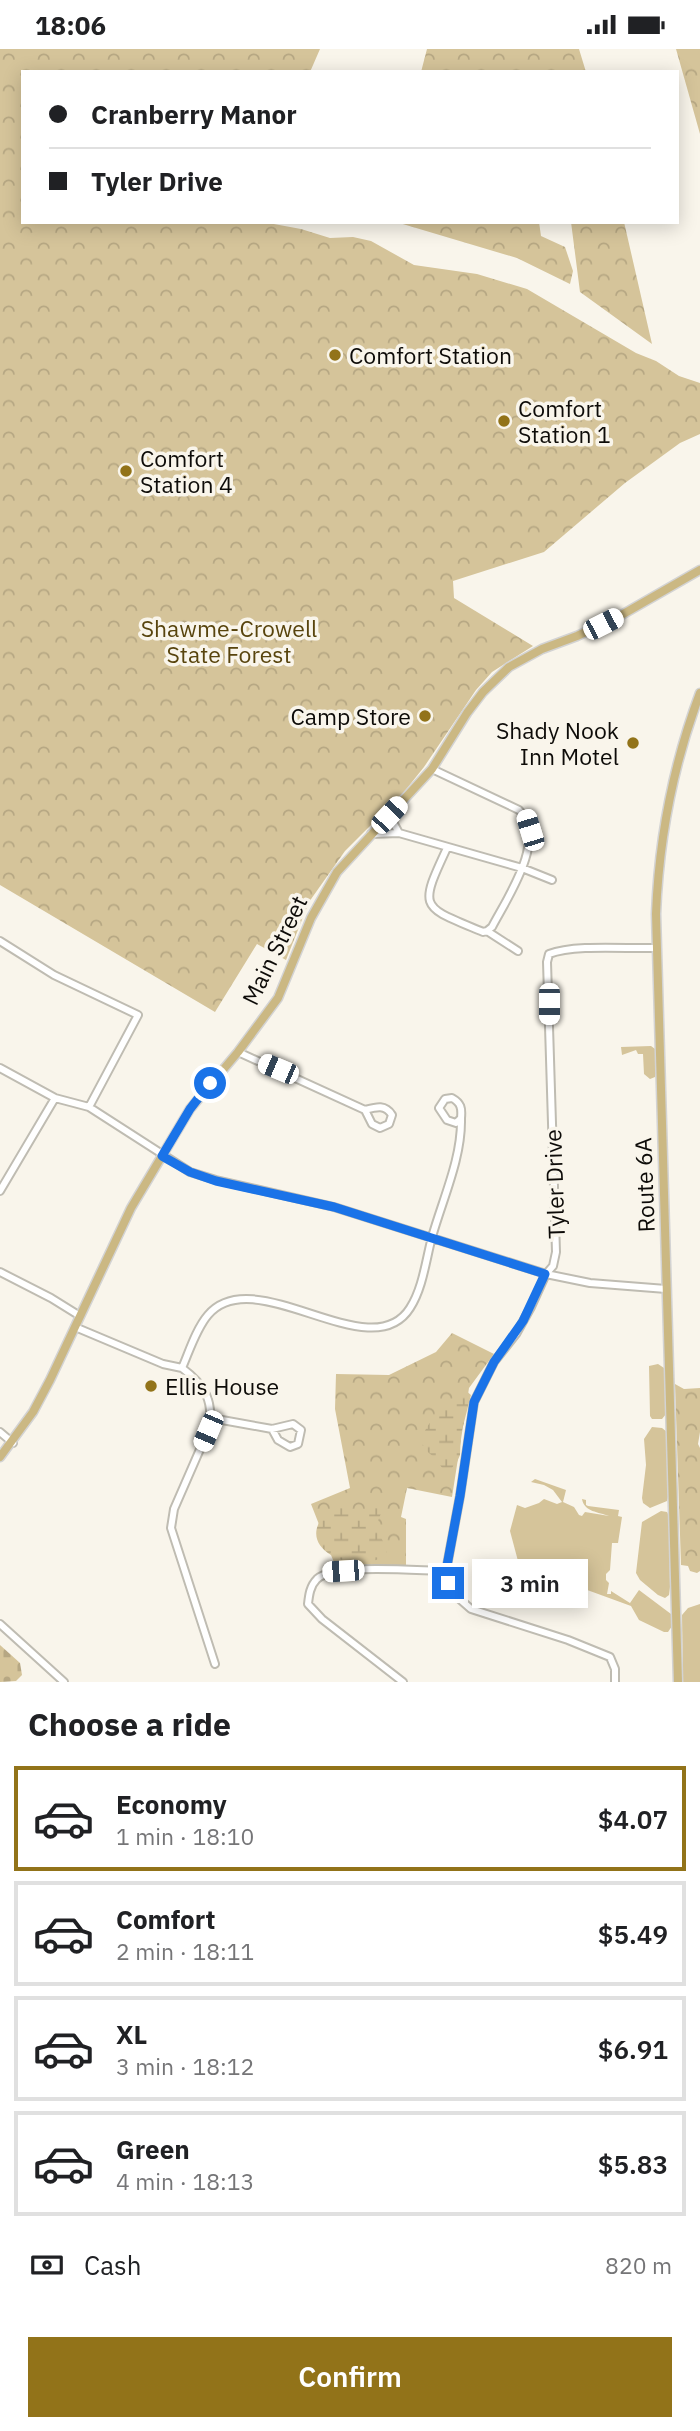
<!DOCTYPE html>
<html lang="en">
<head>
<meta charset="utf-8">
<style>
  body { margin:0; font-family:"IBM Plex Sans",sans-serif; background:#f2f2f2; color:#202124; height:100vh; display:flex; flex-direction:column; font-size:26px; white-space:nowrap }
  * { box-sizing:border-box; margin:0 }
  p { font-size:23px; color:#757577 }
  .icon { flex:none; width:38px; height:38px; fill:none; stroke:currentColor; stroke-width:2; stroke-linecap:round; stroke-linejoin:round }
  .map { position:relative; height:1633px; overflow:hidden }
  .sheet { display:flex; flex-direction:column; background:#fff; flex:1 }
  .sheet>* { flex:none }
  .hud { position:absolute; left:21px; top:21px; width:658px; height:154px; border-radius:0px; box-shadow:0 4px 18px #0003; display:grid; align-content:center; height:154px; padding:0 28px; background:#fff }
  .end { position:absolute; width:32px; height:32px; margin:-16px; border:9px solid #1a73e8; background:#fff; box-shadow:0 0 0 4px #fff }
  .from { border-radius:50% }
  .bubble { position:absolute; height:49px; border-radius:0px; background:#fff; box-shadow:0 4px 18px #0003; font-size:23px; font-weight:600; line-height:49px; text-align:center }
  .car { position:absolute; width:21px; height:42px; margin:-21px -10px; border-radius:9px; box-shadow:0 0 5px 2px #0007; background:linear-gradient(#fff 24%,#345 0 40%,#fff 0 76%,#345 0 86%,#fff 0) }
  .hud b { display:flex; align-items:center; gap:24px; height:66px; font-size:26px }
  .hud b+b { border-top:2px solid #e0e0e0 }
  .hud i { width:18px; height:18px; background:#202124 }
  ul { padding:0; list-style:none }
  li { display:flex; align-items:center; gap:21px; height:105px; margin:0 14px 10px; padding:0 14px; border:4px solid #e0e0e0; border-radius:0px }
  li div { flex:1 }
  li b { display:block; font-size:26px }
  li em { font-style:normal; font-weight:600 }
  li.active { border-color:#927319 }
  li>.icon { width:63px; height:63px; stroke-width:1.5 }
  h2 { padding:0 28px; font-size:32px; line-height:84px }
  .pay { display:flex; align-items:center; gap:18px; height:77px; padding:0 28px; font-size:26px }
  .pay p { margin-inline-start:auto }
  .button { display:flex; gap:14px; margin-top:auto; padding:14px 28px }
  .button a { flex:1; height:80px; border-radius:0px; background:#927319; color:#fff; font-size:28px; font-weight:600; line-height:80px; text-align:center }
  .status { display:flex; justify-content:space-between; align-items:center; height:49px; padding:0 35px; background:#fff; direction:ltr }
  .status svg { height:19px; fill:currentColor }
  .map>svg:first-child { display:block }
  .green { fill:#d5c49a }
  .forest { fill:url(#forest-crowns) }
  .wetland { fill:url(#wetland-marsh) }
  .cemetery { fill:url(#cemetery-stones) }
  .lines { fill:none; stroke-linecap:round; stroke-linejoin:round }
  .minor-casing { stroke:#bfbcb2; stroke-width:10 }
  .major-casing { stroke:#d3d3d3; stroke-width:11 }
  .minor { stroke:#fff; stroke-width:6 }
  .major { stroke:#cbb883; stroke-width:8 }
  .route { stroke:#1a73e8; stroke-width:9 }
  .poi-dot { fill:#927319; stroke:#f9f5eb; stroke-width:2.5 }
  .labels { text-anchor:middle; dominant-baseline:central; stroke-width:7; stroke-linejoin:round; paint-order:stroke }
  .poi-label { font-size:23px; fill:#0d0b08; stroke:#f9f5eb; text-anchor:start }
  .park-label { font-size:23px; fill:#58440d; stroke:#f9f5eb }
  .street-label { font-size:23px; fill:#0d0b08; stroke:#f9f5eb }
</style>
</head>
<body>
<div class="status"><b>18:06</b><svg viewBox="0 0 49 12"><path d="M0 12V9h3v3zM5 12V6h3v6zM10 12V3h3v9zM15 12V0h3v12zM26 1h20v11H26zM47 4h2v5h-2z"/></svg></div>
<div class="map">
<svg width="700" height="1633" viewBox="0 0 700 1633">
  <defs>
    <pattern id="forest-crowns" width="20" height="18" patternUnits="userSpaceOnUse" patternTransform="scale(1.75)"><rect width="20" height="18" fill="#d5c49a"/><path d="M2 6a3 3 0 1 1 6 0M12 15a3 3 0 1 1 6 0" fill="none" stroke="#b6a783"/></pattern>
    <pattern id="wetland-marsh" width="20" height="14" patternUnits="userSpaceOnUse" patternTransform="scale(1.75)"><rect width="20" height="14" fill="#d5c49a"/><path d="M1 5h8M5 5V1M11 12h8M15 12V8" fill="none" stroke="#b6a783"/></pattern>
    <pattern id="cemetery-stones" width="16" height="16" patternUnits="userSpaceOnUse" patternTransform="scale(1.75)"><rect width="16" height="16" fill="#d5c49a"/><path d="M2 7V4a2 2 0 0 1 4 0v3zM10 15v-3a2 2 0 0 1 4 0v3z" fill="#b6a783"/></pattern>
  </defs>
  <rect width="100%" height="100%" fill="#f9f5eb"/>
  <path class="green" d="M651 997 655 1000 656 1025 655 1028 650 1030 644 1025 643 1005H638L636 1001 622 1006 621 998Z
    M658 1315 664 1319 666 1365 662 1370H652L650 1367 649 1317Z
    M652 1378 662 1379 667 1383 668 1448 667 1452 650 1459 643 1454 642 1449 646 1416 644 1390Z
    M535 1430 566 1441 563 1453 574 1458 579 1466 582 1467 585 1463 609 1467C599 1463 584 1463 582 1450L586 1451V1456L588 1457 619 1461 618 1467 622 1468 618 1494H612L610 1521 606 1525V1531L609 1534 607 1545H611V1542L630 1554 639 1541 671 1565 672 1577 668 1583H664L639 1571 631 1557 579 1538 570 1532 554 1531 518 1512 510 1482 517 1456 525 1459 539 1454 544 1450 557 1455 562 1453 553 1441 544 1436 531 1433Z
    M661 1462 667 1463 669 1467 670 1538 669 1546 665 1549 658 1546 640 1531 636 1524 642 1473Z
    M700 1555V1633H683L682 1566 688 1559Z"/>
  <path class="forest" d="M0 0H320L310 23H23V173H263L301 180 330 189 353 188 371 192 414 216 477 225 527 240 636 304 656 312 679 327 700 334V385L680 394 625 434 544 503 453 532 454 549 533 597 492 623 476 641 424 718 404 743 345 802 309 853 286 911 257 895 215 963 0 836Z
    M427 0H579L586 23H421Z
    M676 0H700V85Z
    M396 173H539L541 187 565 198 573 222 570 235 517 209Z
    M571 173H624L652 295 580 243Z
    M452 1284 494 1305 469 1339 452 1448 407 1439 401 1468 406 1470V1516H335L311 1455 350 1439 335 1360 336 1325 389 1326 436 1303Z
    M675 1335 684 1340 700 1339V1383L698 1395 700 1399V1522L697 1524 690 1522 688 1517 681 1516Z"/>
  <path class="wetland" d="M465 1341 471 1346 461 1385 460 1406 457 1413 449 1422C439 1420 441 1414 434 1408 430 1405 425 1401 423 1396 417 1380 452 1348 465 1341Z
    M379 1454 385 1456C370 1487 379 1476 387 1503 367 1531 278 1500 335 1456L347 1457 358 1469 363 1470Z"/>
  <path class="cemetery" d="M0 1596 20 1614 22 1626 16 1632 0 1633Z"/>
  <g class="lines">
    <g class="minor-casing">
      <path id="minor" d="M432 720 519 761C548 790 507 849 492 878L487 882
        M389 766 399 784
        M371 785 399 784 522 819 552 831
        M447 799C418 861 421 857 483 883L487 882 518 902
        M0 892 54 926 138 966 89 1058
        M238 1003 365 1061C376 1058 385 1055 392 1066L389 1075 380 1079 372 1075 365 1061
        M0 1019 55 1049 89 1058 190 1123 216 1131 334 1158 546 1225 590 1234 666 1240
        M452 1049C461 1054 462 1059 461 1069L456 1074 447 1071 439 1059 445 1050Z
        M0 1142 55 1049
        M0 1223 51 1249 80 1267
        M75 1278 163 1315 182 1319C189 1303 196 1280 208 1266 255 1211 371 1321 410 1259 423 1239 426 1210 432 1188 443 1149 462 1109 461 1069
        M182 1319C205 1336 215 1353 208 1382L174 1460 171 1479 215 1615
        M211 1369 272 1380 293 1375 301 1381 298 1395 290 1398 278 1391 272 1380
        M0 1383 13 1394
        M0 1575 64 1633
        M403 1633 322 1570 308 1555C309 1546 310 1537 317 1530 334 1514 420 1522 446 1522
        M615 1633V1620L610 1608 568 1591 471 1560 455 1546 448 1534 446 1522 460 1447 474 1353 494 1313 516 1285 531 1258 546 1225 553 1217 556 1203 547 913 549 905C575 895 627 900 656 899"/>
    </g>
    <g class="major-casing">
      <path id="major" d="M0 1408 33 1363 50 1331 131 1159 190 1060 238 1003 278 949 311 869 337 823 432 720 467 664 483 643 509 618 542 600 577 587 618 568 700 521
        M678 1633 656 865C659 788 673 716 700 644"/>
    </g>
    <use href="#minor" class="minor"/>
    <use href="#major" class="major"/>
  </g>
  <g class="lines">
    <path class="route" d="M210 1034 190 1060 162 1107 190 1123 216 1132 334 1158 545 1225 523 1272 494 1313 474 1353 460 1447 446 1522 448 1534"/>
  </g>
  <g class="poi-dot">
    <circle cx="335" cy="306" r="7"/>
    <circle cx="504" cy="372" r="7"/>
    <circle cx="126" cy="422" r="7"/>
    <circle cx="425" cy="667" r="7"/>
    <circle cx="633" cy="694" r="7"/>
    <circle cx="151" cy="1337" r="7"/>
  </g>
  <g class="labels">
    <g class="poi-label">
      <text x="349" y="306">Comfort Station</text>
      <text x="518" y="359">Comfort<tspan x="518" dy="26">Station 1</tspan></text>
      <text x="140" y="409">Comfort<tspan x="140" dy="26">Station 4</tspan></text>
      <text x="411" y="667" text-anchor="end">Camp Store</text>
      <text x="619" y="681" text-anchor="end">Shady Nook<tspan x="619" dy="26">Inn Motel</tspan></text>
      <text x="165" y="1337">Ellis House</text>
    </g>
    <g class="park-label">
      <text x="229" y="579">Shawme-Crowell<tspan x="229" dy="26">State Forest</tspan></text>
    </g>
    <g class="street-label">
      <text transform="translate(274 901) rotate(-64)">Main Street</text>
      <text transform="translate(554 1135) rotate(-92)">Tyler Drive</text>
      <text transform="translate(644 1136) rotate(-92)">Route 6A</text>
    </g>
  </g>
</svg>
<i class="end from" style="left:210px;top:1034px"></i>
<i class="end" style="left:448px;top:1534px"></i>
<div class="bubble" style="left:472px;top:1510px;width:116px">3 min</div>
<i class="car" style="left:603px;top:575px;rotate:63deg"></i>
<i class="car" style="left:389px;top:766px;rotate:43deg"></i>
<i class="car" style="left:530px;top:781px;rotate:343deg"></i>
<i class="car" style="left:549px;top:955px;rotate:180deg"></i>
<i class="car" style="left:278px;top:1020px;rotate:293deg"></i>
<i class="car" style="left:208px;top:1382px;rotate:203deg"></i>
<i class="car" style="left:343px;top:1522px;rotate:266deg"></i>
<div class="hud">
<b><i class="from"></i>Cranberry Manor</b>
<b><i></i>Tyler Drive</b>
</div>
</div>
<section class="sheet">
<h2>Choose a ride</h2>
<ul>
<li class="active"><svg class="icon" aria-label="car" viewBox="0 0 24 24"><path d="M5 17H2v-5l4-1 3-4h7l3 4 3 1v5h-3M9 17h6M6 11h13"/><circle cx="7" cy="17" r="2"/><circle cx="17" cy="17" r="2"/></svg><div><b>Economy</b><p>1 min · 18:10</p></div><em>$4.07</em></li>
<li><svg class="icon" aria-label="car" viewBox="0 0 24 24"><path d="M5 17H2v-5l4-1 3-4h7l3 4 3 1v5h-3M9 17h6M6 11h13"/><circle cx="7" cy="17" r="2"/><circle cx="17" cy="17" r="2"/></svg><div><b>Comfort</b><p>2 min · 18:11</p></div><em>$5.49</em></li>
<li><svg class="icon" aria-label="car" viewBox="0 0 24 24"><path d="M5 17H2v-5l4-1 3-4h7l3 4 3 1v5h-3M9 17h6M6 11h13"/><circle cx="7" cy="17" r="2"/><circle cx="17" cy="17" r="2"/></svg><div><b>XL</b><p>3 min · 18:12</p></div><em>$6.91</em></li>
<li><svg class="icon" aria-label="car" viewBox="0 0 24 24"><path d="M5 17H2v-5l4-1 3-4h7l3 4 3 1v5h-3M9 17h6M6 11h13"/><circle cx="7" cy="17" r="2"/><circle cx="17" cy="17" r="2"/></svg><div><b>Green</b><p>4 min · 18:13</p></div><em>$5.83</em></li>
</ul>
<div class="pay"><svg class="icon" aria-label="cash" viewBox="0 0 24 24"><path d="M3 7h18v10H3z"/><circle cx="12" cy="12" r="2"/></svg>Cash<p>820 m</p></div>
<div class="button"><a>Confirm</a></div>
</section>
</body>
</html>
